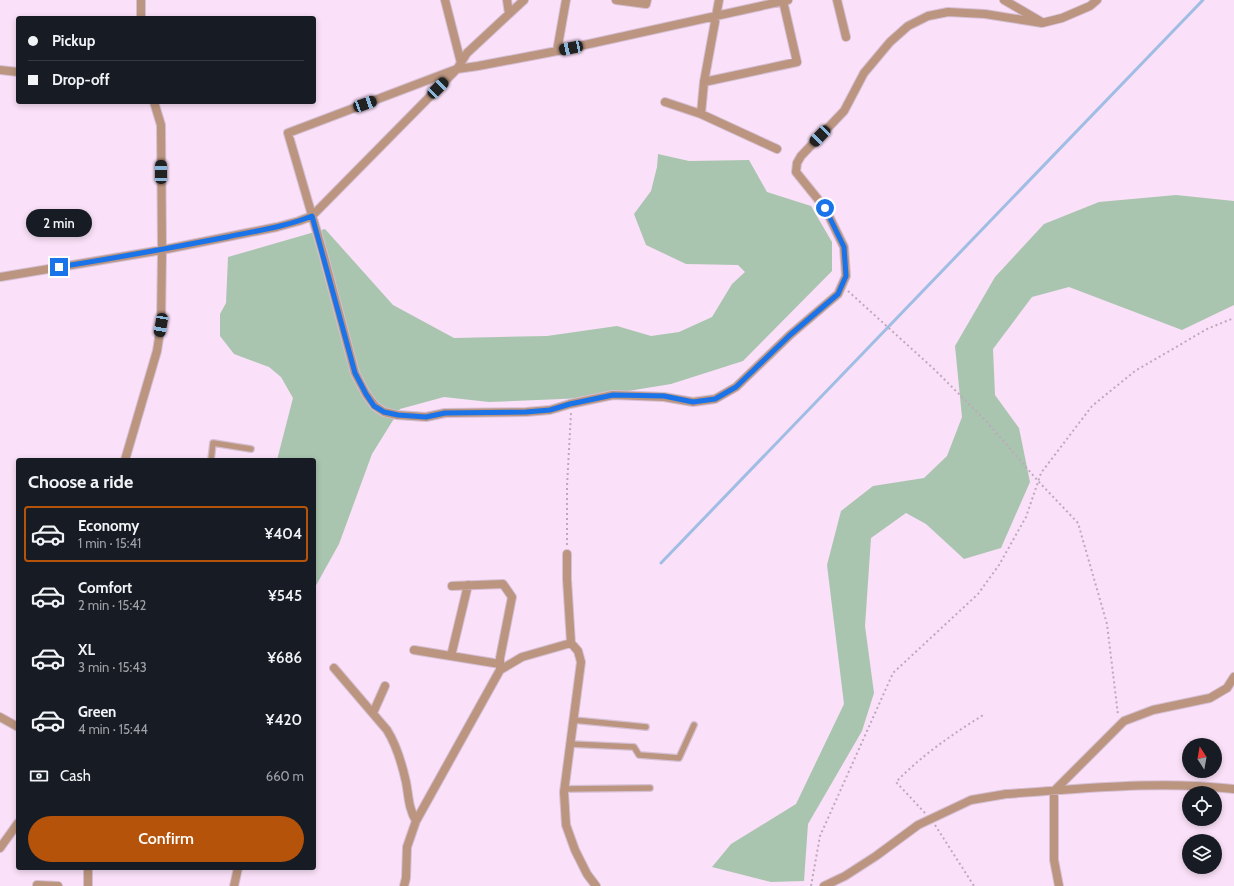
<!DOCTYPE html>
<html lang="en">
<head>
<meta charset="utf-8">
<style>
  body { margin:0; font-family:Cabin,sans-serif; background:#242831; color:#f1f3f6; height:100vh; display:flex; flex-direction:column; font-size:15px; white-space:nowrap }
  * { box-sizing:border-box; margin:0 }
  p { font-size:13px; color:#9ea1a6 }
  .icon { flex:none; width:22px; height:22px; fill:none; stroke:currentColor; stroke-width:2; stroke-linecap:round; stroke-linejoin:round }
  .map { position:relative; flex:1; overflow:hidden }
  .sheet { position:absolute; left:16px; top:458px; width:300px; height:412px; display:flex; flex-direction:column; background:#171b24; border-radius:4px; box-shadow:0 2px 6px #0003 }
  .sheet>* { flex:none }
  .top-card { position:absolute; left:16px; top:16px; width:300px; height:88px; border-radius:4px; box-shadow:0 2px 6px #0003; display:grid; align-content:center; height:88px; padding:0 12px; background:#171b24 }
  .needle { width:26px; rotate:349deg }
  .fabs { position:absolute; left:1182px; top:738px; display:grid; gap:8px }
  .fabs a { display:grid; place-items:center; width:40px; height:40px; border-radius:50%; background:#171b24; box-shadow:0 2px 6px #0003; font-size:20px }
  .end { position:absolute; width:18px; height:18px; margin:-9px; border:5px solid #1a73e8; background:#fff; box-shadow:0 0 0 2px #fff }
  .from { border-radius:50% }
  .bubble { position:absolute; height:28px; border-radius:14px; background:#171b24; box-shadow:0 2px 6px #0003; font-size:13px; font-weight:600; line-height:28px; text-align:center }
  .car { position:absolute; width:12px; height:24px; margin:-12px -6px; border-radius:5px; box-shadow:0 0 3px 1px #0007; background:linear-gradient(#222 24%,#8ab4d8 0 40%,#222 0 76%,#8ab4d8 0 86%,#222 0) }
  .top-card b { display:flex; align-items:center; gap:14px; height:38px; font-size:15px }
  .top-card b+b { border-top:1px solid #363941 }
  .top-card i { width:10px; height:10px; background:#f1f3f6 }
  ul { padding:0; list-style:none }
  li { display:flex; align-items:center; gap:12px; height:56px; margin:0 8px 6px; padding:0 4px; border:2px solid transparent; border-radius:4px }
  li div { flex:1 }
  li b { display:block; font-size:15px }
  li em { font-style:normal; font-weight:600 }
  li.selected { border-color:#b45309 }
  li>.icon { width:36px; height:36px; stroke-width:1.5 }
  h2 { padding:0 12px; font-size:18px; line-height:48px }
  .pay { display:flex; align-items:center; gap:10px; height:44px; padding:0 12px; font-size:15px }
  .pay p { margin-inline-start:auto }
  .primary-button { display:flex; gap:8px; margin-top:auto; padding:8px 12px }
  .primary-button a { flex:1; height:46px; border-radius:24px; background:#b45309; color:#fff; font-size:16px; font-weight:600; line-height:46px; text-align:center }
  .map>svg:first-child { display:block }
  .green { fill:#a9c5af }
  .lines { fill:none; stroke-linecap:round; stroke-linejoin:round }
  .stream { stroke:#a0bde4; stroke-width:3 }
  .service-casing { stroke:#d5bfd4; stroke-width:8 }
  .minor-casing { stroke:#d5bfd4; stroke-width:10 }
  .tertiary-casing { stroke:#d5bfd4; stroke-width:10 }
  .path { stroke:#bea9bc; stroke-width:2; stroke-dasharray:2 3; stroke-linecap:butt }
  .service { stroke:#bb957f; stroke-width:5.5 }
  .minor { stroke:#bb957f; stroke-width:8 }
  .tertiary { stroke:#bb957f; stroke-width:8 }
  .route { stroke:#1a73e8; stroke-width:5 }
</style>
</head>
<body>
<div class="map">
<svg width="1234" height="886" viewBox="0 0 1234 886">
  <rect width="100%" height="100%" fill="#fae0f8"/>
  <path class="green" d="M658 154 689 161 749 160 767 192 811 206 832 242V271L743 361 671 384 585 398 489 402 444 397 400 409 372 454 339 544 314 589V460H277L293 398 281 377 269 367 234 354 220 336V314L226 303 228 257 325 229 393 305 454 338 547 336 617 326 651 336 679 332 712 317 732 284 745 272 738 265 686 264 646 245 634 214 651 191 657 167Z
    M1176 195 1234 201V305L1182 330 1069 287 1032 297 993 349 995 395 1019 428 1030 482 1001 548 964 559 926 524 906 513 871 538 865 626 874 693 862 731 808 824 804 881 771 882 712 867 731 844 796 804 844 704 827 565 841 511 873 486 924 478 947 456 962 417 955 346 995 277 1044 224 1099 202Z"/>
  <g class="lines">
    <path class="stream" d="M661 563 1203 0"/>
    <g class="service-casing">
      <path id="service" d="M211 460 213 443 251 449
        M573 720 646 727
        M570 744 634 747 639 755 679 758 694 725
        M564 789 650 788"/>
    </g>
    <g class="minor-casing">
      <path id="minor" d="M445 0 461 63
        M507 0 509 14
        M616 0 646 4 647 0
        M788 0 557 51 478 66 457 69 288 133 323 253 355 373 366 394 375 406 384 412 397 415 426 417 445 413 526 412 550 410 570 404 613 395 664 397 693 402 715 399 736 387 790 335 838 294 846 276 844 247 825 208 796 172 797 163 801 156 844 111 864 73 890 42 908 26 928 16 948 12 985 14 1042 23 1062 18 1090 6 1097 0
        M837 0 846 37
        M1004 0 1040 21
        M141 18V0
        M557 51 566 0
        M0 70 18 72
        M704 82 797 62 783 1
        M665 102 701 114 777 149
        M701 114 704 82 719 0
        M0 277 162 250 161 125 154 102
        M125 460 157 351 161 325 162 250 277 227 299 221 312 216 457 69 467 53 524 0
        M567 554V579L571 643
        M414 650 500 664
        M451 656 468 585
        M334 668 387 730C397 746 402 764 406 782 409 797 408 807 416 821
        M500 670 522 657 571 643 578 651 581 662 564 792 566 825 575 850 587 874 596 886
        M373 713 385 686
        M0 717 18 727
        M37 885 58 886
        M88 886V868
        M234 886 238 868
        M404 886 406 878 407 847 416 821 500 670V658L512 597 503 584 452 586
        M824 886 845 876 876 856 918 825 971 800 1006 794C1081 789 1159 780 1234 789
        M1059 886 1054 860V791L1124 721 1153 710 1210 698 1227 688 1234 677"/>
    </g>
    <g class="tertiary-casing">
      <path id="tertiary" d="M0 848 18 823"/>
    </g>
    <path class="path" d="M848 291 935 370 987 422 1038 481 1078 523 1107 624 1118 715
      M567 545V486L571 413
      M925 813 896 782C922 755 954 733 985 714
      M935 825 974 886
      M811 886 820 836 893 673 978 594 999 565 1026 517 1041 473 1092 406 1135 371 1207 329 1234 318"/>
    <use href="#service" class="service"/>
    <use href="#minor" class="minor"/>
    <use href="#tertiary" class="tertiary"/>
  </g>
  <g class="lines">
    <path class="route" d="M59 267C115 258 171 248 227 237 255 231 285 227 312 216L355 373 366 394 374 406 384 412 398 415 426 417 445 413 526 412 550 410 570 404 613 395 664 396 693 402 715 399 736 387 790 335 838 294 846 276 844 247 825 208"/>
  </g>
</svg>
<div class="fabs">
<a><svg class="needle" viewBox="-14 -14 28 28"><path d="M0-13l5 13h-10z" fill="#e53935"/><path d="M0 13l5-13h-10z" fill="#9ea1a6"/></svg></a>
<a><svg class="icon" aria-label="locate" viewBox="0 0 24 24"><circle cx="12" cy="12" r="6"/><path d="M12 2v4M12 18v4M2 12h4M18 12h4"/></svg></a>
<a><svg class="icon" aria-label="layers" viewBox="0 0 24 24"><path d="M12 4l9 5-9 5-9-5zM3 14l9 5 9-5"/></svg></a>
</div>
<i class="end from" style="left:825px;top:208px"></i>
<i class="end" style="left:59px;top:267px"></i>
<div class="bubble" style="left:26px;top:209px;width:66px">2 min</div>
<i class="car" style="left:571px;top:48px;rotate:258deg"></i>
<i class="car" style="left:438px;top:88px;rotate:45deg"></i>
<i class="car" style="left:365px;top:104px;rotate:70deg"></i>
<i class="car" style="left:820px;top:136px;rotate:224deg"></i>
<i class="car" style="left:161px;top:172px;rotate:0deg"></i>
<i class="car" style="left:161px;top:325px;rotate:190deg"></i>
<div class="top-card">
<b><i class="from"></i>Pickup</b>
<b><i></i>Drop-off</b>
</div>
<section class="sheet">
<h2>Choose a ride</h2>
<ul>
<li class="selected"><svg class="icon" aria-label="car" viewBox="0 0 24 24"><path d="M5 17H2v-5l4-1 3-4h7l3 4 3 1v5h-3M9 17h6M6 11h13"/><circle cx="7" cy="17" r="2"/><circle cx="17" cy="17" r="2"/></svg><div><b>Economy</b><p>1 min · 15:41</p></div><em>¥404</em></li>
<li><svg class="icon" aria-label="car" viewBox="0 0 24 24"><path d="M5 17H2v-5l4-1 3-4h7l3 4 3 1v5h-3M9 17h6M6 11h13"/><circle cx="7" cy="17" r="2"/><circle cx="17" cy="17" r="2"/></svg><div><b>Comfort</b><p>2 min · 15:42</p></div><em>¥545</em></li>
<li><svg class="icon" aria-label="car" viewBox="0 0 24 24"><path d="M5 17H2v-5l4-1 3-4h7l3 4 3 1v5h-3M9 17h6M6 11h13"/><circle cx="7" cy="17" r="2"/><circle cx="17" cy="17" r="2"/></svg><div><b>XL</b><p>3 min · 15:43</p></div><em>¥686</em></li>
<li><svg class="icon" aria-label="car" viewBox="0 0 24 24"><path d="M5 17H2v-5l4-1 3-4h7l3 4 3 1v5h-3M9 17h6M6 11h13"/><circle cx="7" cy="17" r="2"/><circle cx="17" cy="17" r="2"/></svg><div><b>Green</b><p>4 min · 15:44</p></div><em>¥420</em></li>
</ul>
<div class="pay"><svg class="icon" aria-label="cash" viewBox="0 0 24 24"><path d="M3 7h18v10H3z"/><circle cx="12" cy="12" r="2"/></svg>Cash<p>660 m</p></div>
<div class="primary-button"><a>Confirm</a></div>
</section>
</div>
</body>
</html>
